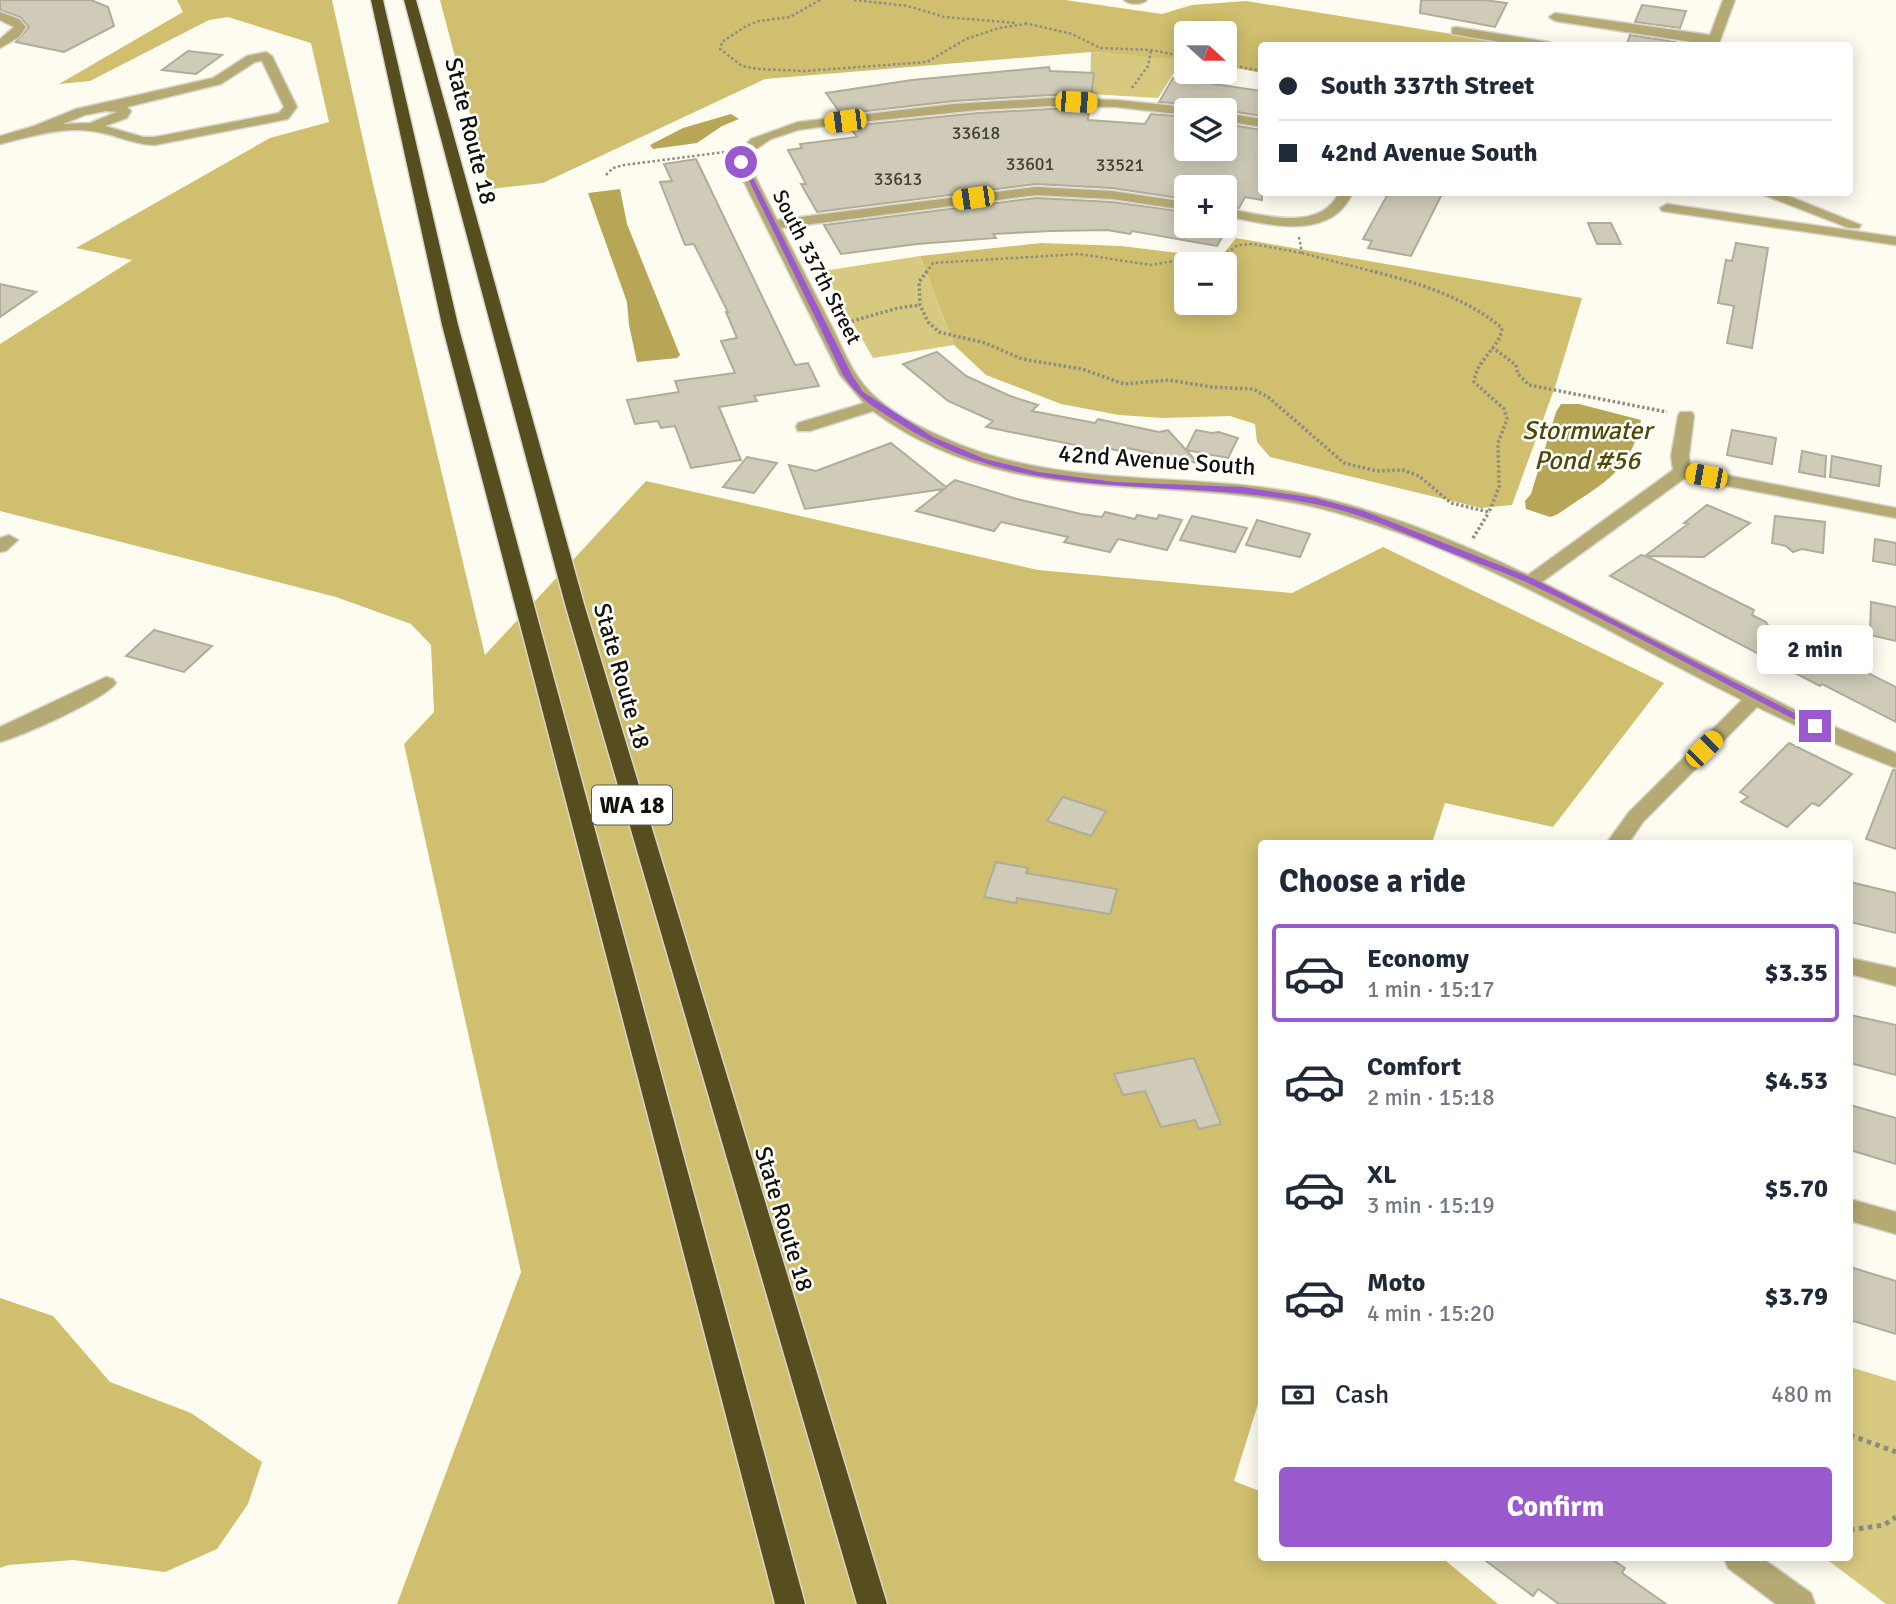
<!DOCTYPE html>
<html lang="en">
<head>
<meta charset="utf-8">
<style>
  body { margin:0; font-family:Signika,sans-serif; background:#f6f6f7; color:#1f2937; height:100vh; display:flex; flex-direction:column; font-size:26px; white-space:nowrap }
  * { box-sizing:border-box; margin:0 }
  p { font-size:23px; color:#747a83 }
  .icon { flex:none; width:38px; height:38px; fill:none; stroke:currentColor; stroke-width:2; stroke-linecap:round; stroke-linejoin:round }
  .map { position:relative; flex:1; overflow:hidden }
  .panel { position:absolute; left:1258px; top:840px; width:595px; height:721px; display:flex; flex-direction:column; background:#fff; border-radius:7px; box-shadow:0 4px 18px #0003 }
  .panel>* { flex:none }
  .top-card { position:absolute; left:1258px; top:42px; width:595px; height:154px; border-radius:7px; box-shadow:0 4px 18px #0003; display:grid; align-content:center; height:154px; padding:0 21px; background:#fff }
  .needle { width:46px; rotate:111deg }
  .fabs { position:absolute; left:1174px; top:21px; display:grid; gap:14px }
  .fabs a { display:grid; place-items:center; width:63px; height:63px; border-radius:7px; background:#fff; box-shadow:0 4px 18px #0003; font-size:35px }
  .end { position:absolute; width:32px; height:32px; margin:-16px; border:9px solid #9b59ce; background:#fff; box-shadow:0 0 0 4px #fff }
  .from { border-radius:50% }
  .bubble { position:absolute; height:49px; border-radius:7px; background:#fff; box-shadow:0 4px 18px #0003; font-size:23px; font-weight:700; line-height:49px; text-align:center }
  .car { position:absolute; width:21px; height:42px; margin:-21px -10px; border-radius:9px; box-shadow:0 0 5px 2px #0007; background:linear-gradient(#f5c518 24%,#345 0 40%,#f5c518 0 76%,#345 0 86%,#f5c518 0) }
  .top-card b { display:flex; align-items:center; gap:24px; height:66px; font-size:26px }
  .top-card b+b { border-top:2px solid #e0e1e3 }
  .top-card i { width:18px; height:18px; background:#1f2937 }
  ul { padding:0; list-style:none }
  li { display:flex; align-items:center; gap:21px; height:98px; margin:0 14px 10px; padding:0 7px; border:4px solid transparent; border-radius:7px }
  li div { flex:1 }
  li b { display:block; font-size:26px }
  li em { font-style:normal; font-weight:700 }
  li.selected { border-color:#9b59ce }
  li>.icon { width:63px; height:63px; stroke-width:1.5 }
  h2 { padding:0 21px; font-size:32px; line-height:84px }
  .pay { display:flex; align-items:center; gap:18px; height:77px; padding:0 21px; font-size:26px }
  .pay p { margin-inline-start:auto }
  .cta { display:flex; gap:14px; margin-top:auto; padding:14px 21px }
  .cta a { flex:1; height:80px; border-radius:7px; background:#9b59ce; color:#fff; font-size:28px; font-weight:700; line-height:80px; text-align:center }
  .map>svg:first-child { display:block }
  .green { fill:#d8c981 }
  .forest { fill:#d0bf6f; fill-rule:evenodd }
  .water { fill:#b7a655 }
  .building { fill:#cfcbb8; stroke:#b0ac9a; stroke-width:2 }
  .lines { fill:none; stroke-linecap:round; stroke-linejoin:round }
  .minor-casing { stroke:#d8d6cb; stroke-width:3 }
  .highway-casing { stroke:#d8d6cb; stroke-width:3 }
  .path-far2 { stroke:#8d8c82; stroke-width:2.5; stroke-dasharray:2.5 2.5; stroke-linecap:butt }
  .path-far1 { stroke:#8d8c82; stroke-width:3.5; stroke-dasharray:2.5 2.5; stroke-linecap:butt }
  .path { stroke:#8d8c82; stroke-width:5; stroke-dasharray:4.5 4.5; stroke-linecap:butt }
  .minor { fill:#b5aa74; fill-rule:evenodd }
  .highway { fill:#574e20; fill-rule:evenodd }
  .route { fill:#9b59ce }
  .labels { text-anchor:middle; dominant-baseline:central; stroke-width:5; stroke-linejoin:round; paint-order:stroke }
  .far-number-label { font-size:18px; fill:#414036 }
  .far-street-label { font-size:21px; fill:#12110a; stroke:#fff }
  .shield { fill:#fff; stroke:#595854; stroke-width:2 }
  .shield-label { font-size:23px; font-weight:bold; fill:#12110a }
  .street-label { font-size:24px; fill:#12110a; stroke:#fff }
  .water-label { font-size:26px; font-style:italic; fill:#524603; stroke:#fff }
</style>
</head>
<body>
<div class="map">
<svg width="1896" height="1604" viewBox="0 0 1896 1604">
  <rect width="100%" height="100%" fill="#fefcf0"/>
  <path class="green" d="M1091 52 1183 59 1158 98 1090 94Z
    M920 256 954 345 873 358 823 271Z
    M1850 1367 1896 1381V1604H1886L1825 1558H1850Z"/>
  <path class="forest" d="M177 0H332L369 167 485 655 646 481 1038 570 1292 593 1383 547 1664 683 1553 827 1445 803 1432 843 1262 844V1391L1234 1481 1262 1492V1558H1436L1446 1561 1498 1604H397L521 1272 404 744 434 712 431 645 411 624 336 597 0 511V344L132 260 76 248 270 138 329 122 311 43 228 17 209 20 90 81 59 84 183 12Z
    M440 0H1065L1162 14 1192 5 1246 1 1520 45 1262 46V73L1225 66V33H1186V60L1091 52 765 79 543 183 490 189Z
    M1236 238 1582 298 1556 384 1512 505 1481 508 1270 457 1257 442 1255 424 1230 416 1163 418 1119 415 1061 404 986 375 954 345 920 256 1041 243 1121 246 1220 258ZM1186 264H1225V303H1186Z
    M0 1298 53 1316 110 1382 191 1413 262 1462 248 1504 217 1549 165 1572 73 1560 8 1565 0 1568Z"/>
  <path class="water" d="M731 114 739 119 722 126 697 143 653 149 650 145 683 128Z
    M620 189 627 224 680 355 677 358 637 362 629 325 627 302 588 193Z
    M1561 404H1579L1641 420C1633 464 1610 480 1574 503 1566 508 1559 515 1550 517L1526 509 1525 501 1531 494 1556 412Z"/>
  <path class="building" d="M0 0H91L108 7 114 26 64 52 16 42 29 27 20 17 0 10Z
    M1421 0H1484L1507 3 1495 27 1420 13Z
    M1642 5 1686 11 1680 28 1635 22Z
    M1630 35 1675 42 1673 46H1626Z
    M188 51 222 55 196 74 162 70Z
    M1049 67 1050 71 1094 73 1091 97 1050 95 954 101 841 114 826 93 912 80Z
    M1173 78 1262 91V116L1225 110H1194L1186 104 1159 102Z
    M1050 109H1089L1088 120 1145 124 1151 114 1186 117V149H1225V124L1262 130V200L1245 197 1239 208 1225 206V187H1186V199L1112 188 1036 184 817 212 801 184H806L788 150 802 148 800 144 857 137 849 126 978 113Z
    M696 159 795 365 808 363 819 386 754 396 757 401 719 407 741 460 691 468 675 426 661 428 658 421 635 424 627 400 679 392 675 381 735 373 721 341 737 338 726 312H728L694 244 685 245 660 182 672 181 664 164Z
    M1389 192H1443L1411 256 1368 248 1372 241 1363 239Z
    M1036 198 1112 202 1186 212V226H1225V219L1232 220 1217 246 1132 231 1130 234 1107 230 1051 231 993 234 996 238 917 244 841 254 824 225Z
    M1588 223H1611L1621 244H1597Z
    M1736 243 1768 248 1752 348 1727 343 1734 306 1718 303 1726 260 1732 261Z
    M0 284 36 292 0 317Z
    M937 352 966 376 1010 396 1038 405 1032 411 1095 423 1098 419 1159 432 1168 430 1186 450 1196 430 1212 433 1219 432 1238 438 1228 458 1186 450 1198 463 1127 448 1125 452 1106 448 1103 454 1079 449 1080 446 986 427 993 421 948 401 903 364Z
    M1732 430 1776 438 1772 464 1727 455Z
    M891 443 946 487 955 480 1017 499 1081 514 1102 517 1105 512 1135 519 1137 515 1157 519 1159 515 1182 520 1167 550 1118 539 1110 552 1064 542 1068 537 1001 522 994 531 916 511 944 489 805 509 789 465 816 471Z
    M1802 451 1826 456 1825 477 1799 472Z
    M1832 456 1881 466 1879 486 1830 477Z
    M747 457 777 463 754 493 723 487Z
    M1707 505 1750 523 1704 557 1646 556 1754 610 1752 615 1766 622 1769 627 1791 638 1794 636 1896 687V722L1822 684 1820 686 1610 576 1641 555 1645 556 1688 524 1684 523Z
    M1192 516 1247 528 1235 552 1180 540Z
    M1775 516 1825 522 1823 553 1802 549 1793 552 1786 546 1772 543Z
    M1257 520 1310 534 1300 557 1246 545Z
    M1875 539 1896 543V565L1873 561Z
    M1871 602 1896 607V641L1870 635Z
    M154 630 212 646 184 672 126 656Z
    M1789 743 1852 774 1819 806 1812 803 1787 827 1741 802 1748 797 1740 792Z
    M1893 770H1896V849L1866 839Z
    M1063 797 1106 811 1091 836 1047 821Z
    M996 862 1028 868 1026 873 1117 889 1110 914 1017 898 1016 903 984 897Z
    M1850 882 1896 893V933L1850 922Z
    M1850 1015 1896 1025V1075L1850 1063Z
    M1194 1058 1221 1124 1199 1129 1195 1120 1161 1127 1145 1091 1123 1095 1114 1074Z
    M1850 1105 1896 1118V1164L1850 1150Z
    M1850 1267 1896 1281V1334L1850 1320Z
    M1482 1558H1610L1625 1568 1622 1573 1666 1604H1559L1538 1589 1533 1596Z"/>
  <g class="lines">
    <g class="minor-casing">
      <path id="minor" d="M1124 0H1147C1142 5 1129 5 1124 0Z
        M1723 0H1735L1718 46 1555 21 1549 17 1555 13 1710 35Z
        M0 12 19 19 26 27 19 37 0 48V39L14 27 0 20Z
        M1456 27 1549 42 1555 46H1523L1452 34V28Z
        M266 52 272 56 297 107 288 119 155 145C132 145 113 133 91 131 60 127 30 137 0 144V136L34 126 76 109 213 78 247 56ZM262 61 284 107 279 113 155 137H143L105 126 127 118 131 111 127 107 221 84 255 62ZM106 111 117 112 90 123 63 124 85 115Z
        M1050 98 1116 100 1186 107 1192 110H1186V115L1116 107 1050 106 978 110 840 124 798 130 771 139 753 151 748 162 777 220 1036 187 1112 191 1186 202V210L1112 199 1036 195 781 228C798 261 815 294 832 327 843 349 852 373 869 391 889 411 915 425 940 436 1057 491 1181 470 1304 494 1382 510 1456 541 1528 575L1673 470 1671 456 1678 416 1680 412H1692L1694 416 1689 456 1690 468 1896 508V518L1685 478 1542 582 1793 709 1896 753V768L1833 743 1757 707 1643 822 1628 844H1606L1629 812 1742 700C1610 634 1481 553 1338 513 1180 468 1016 517 873 411L810 431H798L796 427 798 423 864 403 840 375 734 162 740 150 751 139 798 122 954 104Z
        M1225 113 1262 119V127L1225 121Z
        M1339 192H1353C1331 243 1267 224 1225 216V208C1259 214 1321 234 1339 192Z
        M1756 192H1778L1861 225 1859 228H1849Z
        M1667 204 1896 237V245L1662 211 1660 208Z
        M9 535 18 540 6 551 0 552V538Z
        M106 677 113 679 116 683C104 700 22 736 0 742V727Z
        M1850 958 1896 968V986L1850 974Z
        M1850 1199 1896 1212V1234L1850 1221Z
        M1724 1558H1762L1811 1593 1815 1604H1776L1728 1568Z"/>
    </g>
    <g class="highway-casing">
      <path id="highway" d="M371 0H383L458 325 805 1604H775L442 325Z
        M404 0H416L584 604 887 1604H857L565 604Z"/>
    </g>
    <path class="path-far2" d="M820 0 790 17 759 21 746 26 722 42 720 49 742 66 759 69 805 71 927 62 966 39 999 28 1026 24
      M854 0 908 6 944 17 1016 23
      M1025 23 1072 34 1100 48 1151 50 1186 57
      M1225 64 1262 71
      M1132 88 1148 66 1151 50
      M606 175 613 168 624 165 725 152
      M1299 237 1302 253
      M1302 253 1379 273
      M926 273 933 263 1079 254 1151 265 1190 258 1219 259 1238 245 1253 244 1302 253"/>
    <path class="path-far1" d="M927 271 919 282 920 305 928 322 939 332 985 343 1022 359 1082 369 1124 384 1169 380 1211 387 1253 389 1268 397 1344 463 1377 471 1403 470 1419 476 1451 503 1489 512 1499 487 1498 443 1507 419 1504 409 1474 382C1477 358 1500 348 1502 328 1465 297 1418 283 1372 271
      M842 324 898 308 920 305
      M1492 347 1516 365 1518 374 1529 385 1667 412
      M1473 538 1489 512"/>
    <path class="path" d="M1850 1435 1896 1452
      M1850 1530 1884 1525 1896 1517"/>
    <use href="#minor" class="minor"/>
    <use href="#highway" class="highway"/>
  </g>
  <path class="route" d="M739 160 745 162 852 375 863 392 933 437 985 459 1038 472 1115 482 1242 487 1315 498 1364 511 1534 579 1820 726 1811 728C1717 680 1624 628 1528 583 1501 571 1472 561 1444 550 1402 532 1360 513 1315 504 1173 475 1027 507 899 423 875 408 859 399 843 375Z"/>
  <g class="labels">
    <g class="far-number-label">
      <text x="976" y="133">33618</text>
      <text x="1030" y="164">33601</text>
      <text x="1120" y="165">33521</text>
      <text x="898" y="179">33613</text>
    </g>
    <g class="far-street-label">
      <text transform="translate(817 267) rotate(63)">South 337th Street</text>
    </g>
    <rect class="shield" x="592" y="785.5" width="80" height="39" rx="5"/>
    <g class="shield-label">
      <text x="632" y="805">WA 18</text>
    </g>
    <g class="street-label">
      <text transform="translate(471 131) rotate(76)">State Route 18</text>
      <text transform="translate(1157 460) rotate(4)">42nd Avenue South</text>
      <text transform="translate(622 676) rotate(74)">State Route 18</text>
      <text transform="translate(784 1219) rotate(73)">State Route 18</text>
    </g>
    <g class="water-label">
      <text x="1587" y="431">Stormwater<tspan x="1587" dy="30">Pond #56</tspan></text>
    </g>
  </g>
</svg>
<div class="fabs">
<a><svg class="needle" viewBox="-14 -14 28 28"><path d="M0-13l5 13h-10z" fill="#e53935"/><path d="M0 13l5-13h-10z" fill="#747a83"/></svg></a>
<a><svg class="icon" aria-label="layers" viewBox="0 0 24 24"><path d="M12 4l9 5-9 5-9-5zM3 14l9 5 9-5"/></svg></a>
<a>+</a>
<a>−</a>
</div>
<i class="end from" style="left:741px;top:162px"></i>
<i class="end" style="left:1815px;top:726px"></i>
<div class="bubble" style="left:1757px;top:625px;width:116px">2 min</div>
<i class="car" style="left:1076px;top:102px;rotate:93deg"></i>
<i class="car" style="left:845px;top:121px;rotate:263deg"></i>
<i class="car" style="left:973px;top:198px;rotate:262deg"></i>
<i class="car" style="left:1706px;top:476px;rotate:281deg"></i>
<i class="car" style="left:1704px;top:749px;rotate:45deg"></i>
<div class="top-card">
<b><i class="from"></i>South 337th Street</b>
<b><i></i>42nd Avenue South</b>
</div>
<section class="panel">
<h2>Choose a ride</h2>
<ul>
<li class="selected"><svg class="icon" aria-label="car" viewBox="0 0 24 24"><path d="M5 17H2v-5l4-1 3-4h7l3 4 3 1v5h-3M9 17h6M6 11h13"/><circle cx="7" cy="17" r="2"/><circle cx="17" cy="17" r="2"/></svg><div><b>Economy</b><p>1 min · 15:17</p></div><em>$3.35</em></li>
<li><svg class="icon" aria-label="car" viewBox="0 0 24 24"><path d="M5 17H2v-5l4-1 3-4h7l3 4 3 1v5h-3M9 17h6M6 11h13"/><circle cx="7" cy="17" r="2"/><circle cx="17" cy="17" r="2"/></svg><div><b>Comfort</b><p>2 min · 15:18</p></div><em>$4.53</em></li>
<li><svg class="icon" aria-label="car" viewBox="0 0 24 24"><path d="M5 17H2v-5l4-1 3-4h7l3 4 3 1v5h-3M9 17h6M6 11h13"/><circle cx="7" cy="17" r="2"/><circle cx="17" cy="17" r="2"/></svg><div><b>XL</b><p>3 min · 15:19</p></div><em>$5.70</em></li>
<li><svg class="icon" aria-label="car" viewBox="0 0 24 24"><path d="M5 17H2v-5l4-1 3-4h7l3 4 3 1v5h-3M9 17h6M6 11h13"/><circle cx="7" cy="17" r="2"/><circle cx="17" cy="17" r="2"/></svg><div><b>Moto</b><p>4 min · 15:20</p></div><em>$3.79</em></li>
</ul>
<div class="pay"><svg class="icon" aria-label="cash" viewBox="0 0 24 24"><path d="M3 7h18v10H3z"/><circle cx="12" cy="12" r="2"/></svg>Cash<p>480 m</p></div>
<div class="cta"><a>Confirm</a></div>
</section>
</div>
</body>
</html>
